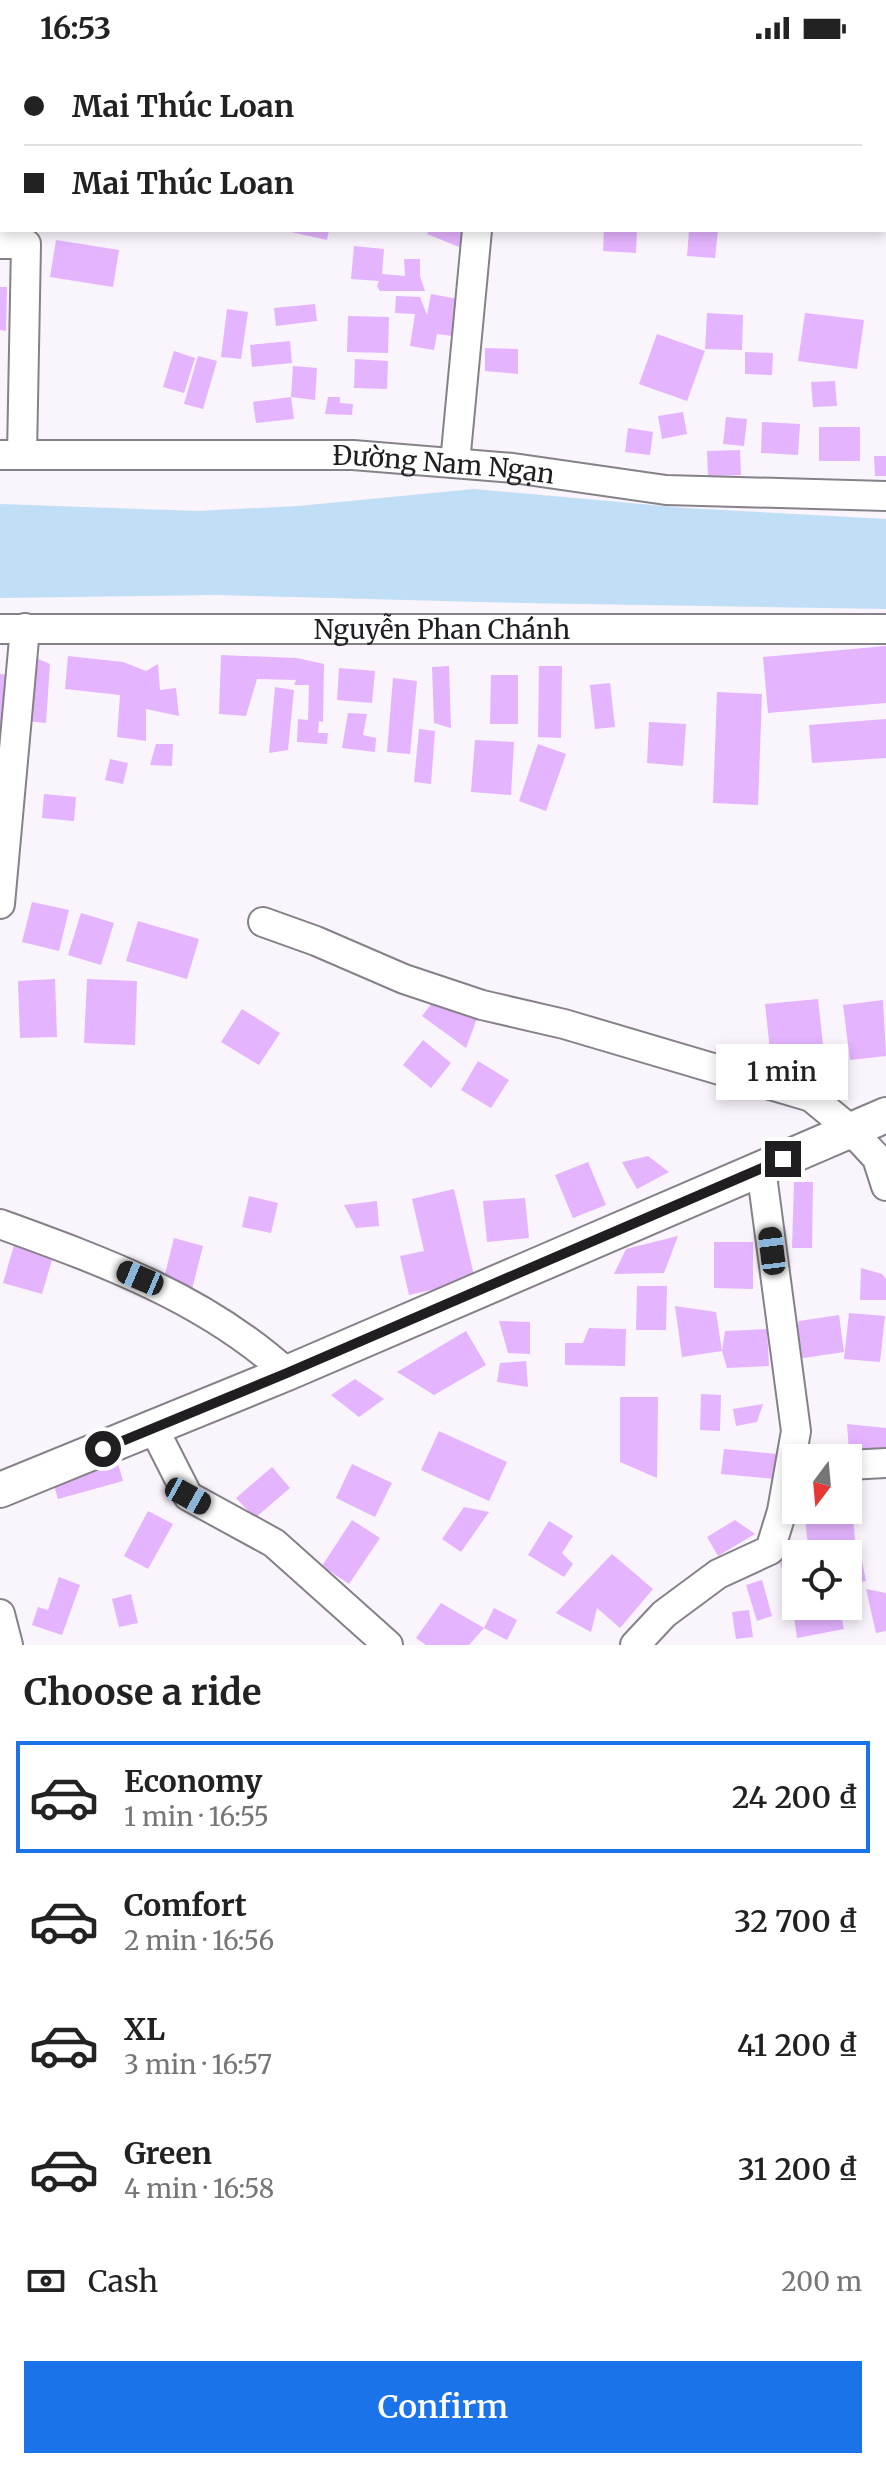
<!DOCTYPE html>
<html lang="en">
<head>
<meta charset="utf-8">
<style>
  body { margin:0; font-family:Merriweather,serif; background:#f6f6f6; color:#222; height:100vh; display:flex; flex-direction:column; font-size:30px; white-space:nowrap }
  * { box-sizing:border-box; margin:0 }
  p { font-size:26px; color:#767676 }
  .icon { flex:none; width:44px; height:44px; fill:none; stroke:currentColor; stroke-width:2; stroke-linecap:round; stroke-linejoin:round }
  .map { position:relative; height:1589px; overflow:hidden }
  .drawer { display:flex; flex-direction:column; background:#fff; flex:1 }
  .drawer>* { flex:none }
  .hud { position:absolute; left:0px; top:0px; width:886px; height:176px; box-shadow:0 4px 12px #0003; display:grid; align-content:center; height:176px; padding:0 24px; background:#fff }
  .needle { width:52px; rotate:196deg }
  .fabs { position:absolute; left:782px; top:1388px; display:grid; gap:16px }
  .fabs a { display:grid; place-items:center; width:80px; height:80px; border-radius:0px; background:#fff; box-shadow:0 4px 12px #0003; font-size:40px }
  .end { position:absolute; width:36px; height:36px; margin:-18px; border:10px solid #201e21; background:#fff; box-shadow:0 0 0 4px #fff }
  .from { border-radius:50% }
  .bubble { position:absolute; height:56px; border-radius:0px; background:#fff; box-shadow:0 4px 12px #0003; font-size:26px; font-weight:600; line-height:56px; text-align:center }
  .car { position:absolute; width:24px; height:48px; margin:-24px -12px; border-radius:10px; box-shadow:0 0 6px 2px #0007; background:linear-gradient(#222 24%,#8ab4d8 0 40%,#222 0 76%,#8ab4d8 0 86%,#222 0) }
  .hud b { display:flex; align-items:center; gap:28px; height:76px; font-size:30px }
  .hud b+b { border-top:2px solid #e0e0e0 }
  .hud i { width:20px; height:20px; background:#222 }
  ul { padding:0; list-style:none }
  li { display:flex; align-items:center; gap:24px; height:112px; margin:0 16px 12px; padding:0 8px; border:4px solid transparent; border-radius:0px }
  li div { flex:1 }
  li b { display:block; font-size:30px }
  li em { font-style:normal; font-weight:600 }
  li.current { border-color:#1a73e8 }
  li>.icon { width:72px; height:72px; stroke-width:1.5 }
  h2 { padding:0 24px; font-size:36px; line-height:96px }
  .pay { display:flex; align-items:center; gap:20px; height:88px; padding:0 24px; font-size:30px }
  .pay p { margin-inline-start:auto }
  .action { display:flex; gap:16px; margin-top:auto; padding:16px 24px }
  .action a { flex:1; height:92px; border-radius:0px; background:#1a73e8; color:#fff; font-size:32px; font-weight:600; line-height:92px; text-align:center }
  .status { display:flex; justify-content:space-between; align-items:center; height:56px; padding:0 40px; background:#fff; direction:ltr }
  .status svg { height:22px; fill:currentColor }
  .map>svg:first-child { display:block }
  .water { fill:#c0def5 }
  .building { fill:#e4b4fe }
  .lines { fill:none; stroke-linecap:round; stroke-linejoin:round }
  .minor-casing { stroke:#868189; stroke-width:32 }
  .major-casing { stroke:#868189; stroke-width:38 }
  .minor { stroke:#fff; stroke-width:28 }
  .major { stroke:#fff; stroke-width:34 }
  .route { stroke:#201e21; stroke-width:10 }
  .labels { text-anchor:middle; dominant-baseline:central; stroke-width:6; stroke-linejoin:round; paint-order:stroke }
  .street-label { font-size:26px; fill:#201e21; stroke:#fff }
</style>
</head>
<body>
<div class="status"><b>16:53</b><svg viewBox="0 0 49 12"><path d="M0 12V9h3v3zM5 12V6h3v6zM10 12V3h3v9zM15 12V0h3v12zM26 1h20v11H26zM47 4h2v5h-2z"/></svg></div>
<div class="map">
<svg width="886" height="1589" viewBox="0 0 886 1589">
  <rect width="100%" height="100%" fill="#faf4fd"/>
  <path class="water" d="M474 433 686 452 886 463V553L521 547 216 539 0 542V448L197 455 298 450Z"/>
  <path class="building" d="M282 174H329L327 184Z
    M429 174H465L459 191 427 178Z
    M604 174H637L636 197 603 195Z
    M689 174H718L715 202 687 200Z
    M56 184 119 194 113 231 50 221Z
    M354 190 384 193 382 218 405 220 404 203H420V220L425 235H380L377 230 379 225 351 223Z
    M0 231H7L6 275 0 274Z
    M431 238 458 243 452 280 437 278 434 294 410 290 415 258 395 257 396 240 420 241 427 259Z
    M315 248 317 265 276 270 274 252Z
    M227 253 248 256 241 303 221 301Z
    M707 257 743 259 742 294 705 293Z
    M805 257 864 264 857 313 798 305Z
    M348 260 389 261 388 297 347 296Z
    M657 278 705 295 687 345 639 328Z
    M290 285 292 307 252 311 250 289Z
    M485 292 518 293V318L485 315Z
    M174 295 195 302 184 337 163 331Z
    M745 296 773 297 772 319 745 318Z
    M198 300 217 305 203 353 184 348Z
    M355 303 388 305 387 333 354 332Z
    M293 310 317 312 315 344 291 341 294 363 256 367 253 346 291 341Z
    M835 325 837 350 813 351 811 326Z
    M328 341H340V347L353 348 352 359 325 358Z
    M683 356 687 378 662 383 658 360Z
    M726 361 747 363 744 390 723 388Z
    M762 366 800 368 798 399 761 397Z
    M819 371H860V405H819Z
    M628 372 653 376 650 399 625 396Z
    M740 394 741 419 708 420 707 395Z
    M874 400H886V420H875Z
    M886 590V647L768 657 763 601Z
    M221 599 297 602 324 608 323 666 319 665 318 677H328L327 688 297 686 298 663 308 664 309 629H294L296 624 257 623 246 660 219 658Z
    M31 600 50 608 46 667 27 665Z
    M68 600 123 606 146 615 158 608 160 634 176 632 179 660 146 653V685L117 681 120 639 65 633Z
    M449 610 451 672 434 667 432 611Z
    M539 610H562L561 682 538 681Z
    M339 612 375 615 372 647 337 644Z
    M0 618 9 619V690L0 689Z
    M491 619H518V668H490Z
    M393 622 417 625 410 698 387 696Z
    M610 627 615 671 595 673 590 629Z
    M275 631 294 634 288 694 269 697Z
    M717 636 762 638 758 749 713 747Z
    M348 657 367 658 363 679 376 682 375 696 342 692Z
    M886 663V702L812 707 809 669Z
    M649 666 686 668 683 710 647 707Z
    M419 673 435 675 431 728 414 726Z
    M475 684 514 686 511 739 471 736Z
    M156 688H173L172 710 150 709Z
    M538 688 566 698 546 755 519 745Z
    M110 703 128 707 123 728 105 724Z
    M44 738 76 741 74 765 42 762Z
    M32 846 69 854 59 895 22 886Z
    M81 857 114 867 101 909 68 899Z
    M138 865 199 883 187 923 126 905Z
    M55 923 57 981 20 982 18 925Z
    M87 923 137 925 135 989 84 987Z
    M442 934 482 949 466 992 422 960Z
    M818 943 826 1016 773 1022 765 948Z
    M883 944 886 1000 850 1004 843 949Z
    M242 953 280 977 259 1009 221 986Z
    M423 984 451 1007 431 1032 403 1009Z
    M478 1005 509 1024 491 1052 461 1034Z
    M648 1100 669 1116 637 1133 622 1106Z
    M588 1106 606 1149 573 1162 555 1119Z
    M794 1126H813L812 1192H792Z
    M454 1133 475 1224 409 1239 400 1200 424 1195 412 1143Z
    M249 1140 278 1147 271 1177 242 1171Z
    M525 1142 529 1182 487 1186 483 1145Z
    M377 1145 379 1170 356 1172 344 1149Z
    M17 1179 56 1190 42 1238 3 1227Z
    M678 1180 664 1217 614 1218 626 1193Z
    M174 1182 203 1190 192 1233 163 1226Z
    M714 1186H753V1233L714 1232Z
    M861 1212 882 1218 886 1223V1244H860Z
    M637 1230H667L666 1274H636Z
    M675 1250 716 1256 722 1295 682 1301Z
    M849 1257 885 1260 880 1306 844 1303Z
    M839 1259 844 1296 790 1304 799 1265Z
    M499 1265 530 1266V1298L508 1297Z
    M589 1272 626 1273 625 1310 565 1309V1287H583Z
    M767 1273 769 1310 727 1312 722 1295 725 1275Z
    M466 1275 486 1309 434 1339 397 1316Z
    M526 1305 528 1331 497 1326 500 1307Z
    M355 1323 384 1343 359 1361 331 1339Z
    M701 1338 721 1339 720 1375 700 1374Z
    M620 1341H658L657 1422 620 1406Z
    M763 1348 757 1366 736 1370 733 1353Z
    M847 1368 886 1372V1391L849 1395Z
    M439 1375 507 1406 489 1445 421 1414Z
    M724 1393 777 1398 774 1423 721 1418Z
    M117 1404 123 1425 58 1443 52 1422Z
    M352 1408 392 1427 375 1461 336 1442Z
    M272 1411 290 1432 255 1462 236 1442Z
    M464 1451 489 1456 461 1496 442 1483Z
    M848 1452H852L855 1484 808 1489 804 1454H848Z
    M148 1455 173 1468 148 1513 124 1500Z
    M352 1464 380 1482 349 1528 322 1510Z
    M735 1464 755 1478 718 1500 707 1481Z
    M549 1465 573 1480 562 1497 573 1508 564 1521 528 1499Z
    M859 1490 866 1525 848 1529V1498H837L836 1494Z
    M612 1498 653 1533 620 1572 597 1552 591 1576 556 1557Z
    M796 1501V1530L790 1532 796 1531V1550H839L844 1573 797 1582 790 1532 780 1507Z
    M59 1521 80 1529 62 1579 32 1569 38 1551 48 1554Z
    M762 1524 772 1560 757 1565 746 1529Z
    M866 1533 886 1537V1575L876 1577Z
    M131 1538 138 1567 119 1571 112 1543Z
    M441 1547 484 1572 469 1589H426L416 1582Z
    M494 1552 517 1564 507 1584 484 1572Z
    M749 1554 753 1581 736 1583 732 1556Z"/>
  <g class="lines">
    <g class="minor-casing">
      <g id="minor">
        <path d="M493 2V0"/>
        <path d="M884 116H886"/>
        <path d="M0 188H26L22 399"/>
        <path id="s1" d="M0 399H353L513 412 666 434 886 440"/>
        <path d="M455 407 477 174"/>
        <path id="s2" d="M0 573H886"/>
        <path d="M0 848 25 572"/>
        <path d="M263 866 316 885 404 923 482 949 564 968 811 1041 851 1074 877 1102 886 1130"/>
        <path d="M0 1168C102 1205 205 1242 287 1317"/>
        <path d="M154 1373 188 1440 274 1487 388 1589"/>
        <path d="M848 1409 886 1407"/>
        <path d="M0 1558 8 1589"/>
        <path d="M635 1589 664 1558 718 1518 770 1494 782 1455 796 1375 761 1112"/>
      </g>
    </g>
    <g class="major-casing">
      <path id="major" d="M0 1434 287 1317 886 1059"/>
    </g>
    <use href="#minor" class="minor"/>
    <use href="#major" class="major"/>
  </g>
  <g class="lines">
    <path class="route" d="M103 1393 287 1317 783 1103"/>
  </g>
  <g class="labels">
    <g class="street-label">
      <text stroke="none"><textPath href="#s1" startOffset="444">Đường Nam Ngạn</textPath></text>
      <text stroke="none"><textPath href="#s2" startOffset="442">Nguyễn Phan Chánh</textPath></text>
    </g>
  </g>
</svg>
<div class="fabs">
<a><svg class="needle" viewBox="-14 -14 28 28"><path d="M0-13l5 13h-10z" fill="#e53935"/><path d="M0 13l5-13h-10z" fill="#767676"/></svg></a>
<a><svg class="icon" aria-label="locate" viewBox="0 0 24 24"><circle cx="12" cy="12" r="6"/><path d="M12 2v4M12 18v4M2 12h4M18 12h4"/></svg></a>
</div>
<i class="end from" style="left:103px;top:1393px"></i>
<i class="end" style="left:783px;top:1103px"></i>
<div class="bubble" style="left:716px;top:988px;width:132px">1 min</div>
<i class="car" style="left:772px;top:1195px;rotate:353deg"></i>
<i class="car" style="left:140px;top:1222px;rotate:293deg"></i>
<i class="car" style="left:188px;top:1440px;rotate:119deg"></i>
<div class="hud">
<b><i class="from"></i>Mai Thúc Loan</b>
<b><i></i>Mai Thúc Loan</b>
</div>
</div>
<section class="drawer">
<h2>Choose a ride</h2>
<ul>
<li class="current"><svg class="icon" aria-label="car" viewBox="0 0 24 24"><path d="M5 17H2v-5l4-1 3-4h7l3 4 3 1v5h-3M9 17h6M6 11h13"/><circle cx="7" cy="17" r="2"/><circle cx="17" cy="17" r="2"/></svg><div><b>Economy</b><p>1 min · 16:55</p></div><em>24 200 ₫</em></li>
<li><svg class="icon" aria-label="car" viewBox="0 0 24 24"><path d="M5 17H2v-5l4-1 3-4h7l3 4 3 1v5h-3M9 17h6M6 11h13"/><circle cx="7" cy="17" r="2"/><circle cx="17" cy="17" r="2"/></svg><div><b>Comfort</b><p>2 min · 16:56</p></div><em>32 700 ₫</em></li>
<li><svg class="icon" aria-label="car" viewBox="0 0 24 24"><path d="M5 17H2v-5l4-1 3-4h7l3 4 3 1v5h-3M9 17h6M6 11h13"/><circle cx="7" cy="17" r="2"/><circle cx="17" cy="17" r="2"/></svg><div><b>XL</b><p>3 min · 16:57</p></div><em>41 200 ₫</em></li>
<li><svg class="icon" aria-label="car" viewBox="0 0 24 24"><path d="M5 17H2v-5l4-1 3-4h7l3 4 3 1v5h-3M9 17h6M6 11h13"/><circle cx="7" cy="17" r="2"/><circle cx="17" cy="17" r="2"/></svg><div><b>Green</b><p>4 min · 16:58</p></div><em>31 200 ₫</em></li>
</ul>
<div class="pay"><svg class="icon" aria-label="cash" viewBox="0 0 24 24"><path d="M3 7h18v10H3z"/><circle cx="12" cy="12" r="2"/></svg>Cash<p>200 m</p></div>
<div class="action"><a>Confirm</a></div>
</section>
</body>
</html>
